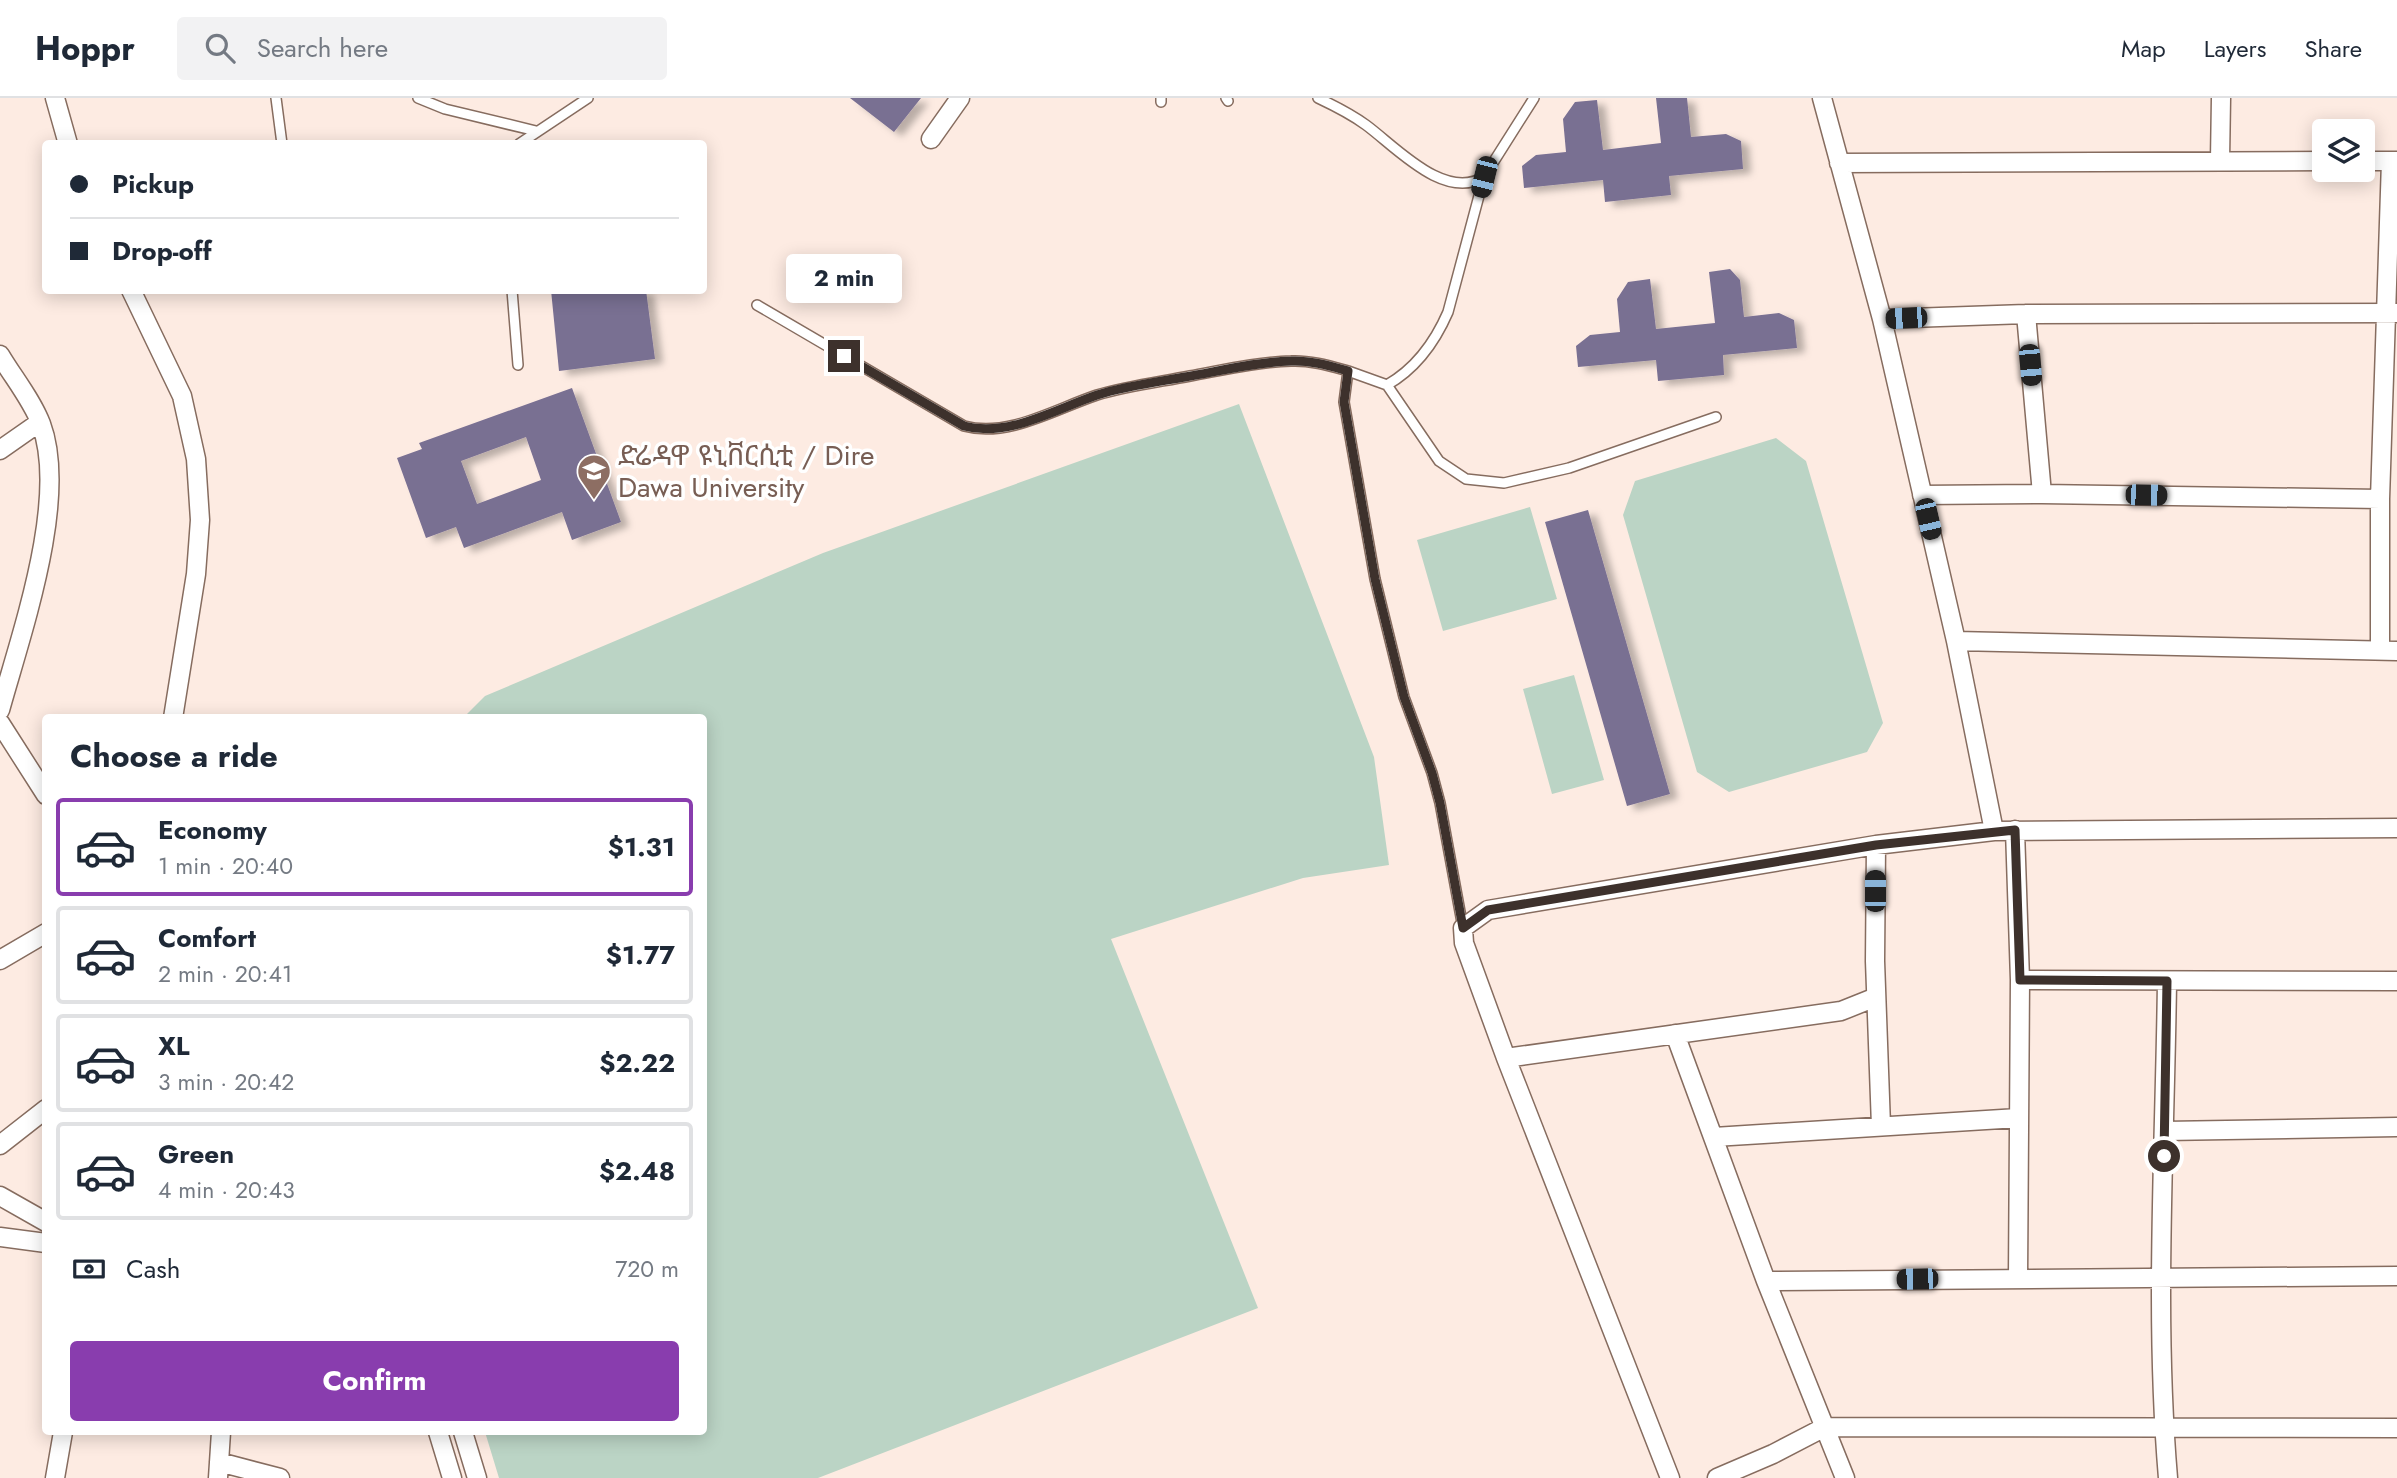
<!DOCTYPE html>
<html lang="en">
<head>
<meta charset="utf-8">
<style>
  body { margin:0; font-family:Jost,"Noto Sans Ethiopic",sans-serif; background:#f2f2f3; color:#1f2937; height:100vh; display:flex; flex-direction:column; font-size:26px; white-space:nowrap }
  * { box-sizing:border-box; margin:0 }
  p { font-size:23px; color:#747a83 }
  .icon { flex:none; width:38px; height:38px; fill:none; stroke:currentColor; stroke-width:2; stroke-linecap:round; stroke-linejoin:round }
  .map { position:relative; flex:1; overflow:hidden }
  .side { position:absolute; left:42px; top:616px; width:665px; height:721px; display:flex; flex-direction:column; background:#fff; border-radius:7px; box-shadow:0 4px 18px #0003 }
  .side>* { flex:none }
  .banner { position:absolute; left:42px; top:42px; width:665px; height:154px; border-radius:7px; box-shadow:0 4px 18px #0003; display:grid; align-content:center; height:154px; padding:0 28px; background:#fff }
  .fabs { position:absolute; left:2312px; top:21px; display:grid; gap:14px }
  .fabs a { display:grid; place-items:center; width:63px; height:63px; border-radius:7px; background:#fff; box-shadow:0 4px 18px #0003; font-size:35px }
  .end { position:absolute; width:32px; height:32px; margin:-16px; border:9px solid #3d312c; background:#fff; box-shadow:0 0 0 4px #fff }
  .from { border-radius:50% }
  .bubble { position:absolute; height:49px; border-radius:7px; background:#fff; box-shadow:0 4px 18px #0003; font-size:23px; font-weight:700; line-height:49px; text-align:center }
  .car { position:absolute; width:21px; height:42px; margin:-21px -10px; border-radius:9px; box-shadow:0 0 5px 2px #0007; background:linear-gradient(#222 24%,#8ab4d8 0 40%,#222 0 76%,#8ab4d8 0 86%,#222 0) }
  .banner b { display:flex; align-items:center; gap:24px; height:66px; font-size:26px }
  .banner b+b { border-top:2px solid #e0e1e3 }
  .banner i { width:18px; height:18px; background:#1f2937 }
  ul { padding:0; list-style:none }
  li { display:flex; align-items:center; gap:21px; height:98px; margin:0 14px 10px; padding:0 14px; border:4px solid #e0e1e3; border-radius:7px }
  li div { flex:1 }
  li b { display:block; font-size:26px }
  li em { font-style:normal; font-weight:700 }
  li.active { border-color:#893dae }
  li>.icon { width:63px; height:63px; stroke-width:1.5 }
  h2 { padding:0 28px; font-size:32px; line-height:84px }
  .pay { display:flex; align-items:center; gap:18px; height:77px; padding:0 28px; font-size:26px }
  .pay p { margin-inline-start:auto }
  .button { display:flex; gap:14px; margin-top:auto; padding:14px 28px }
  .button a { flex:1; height:80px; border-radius:7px; background:#893dae; color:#fff; font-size:28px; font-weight:700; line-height:80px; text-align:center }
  header { display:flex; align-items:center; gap:42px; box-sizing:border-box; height:98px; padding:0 35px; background:#fff; border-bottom:2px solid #e0e1e3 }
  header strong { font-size:33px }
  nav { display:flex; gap:38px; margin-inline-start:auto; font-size:24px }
  .search { width:490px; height:63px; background:#f2f2f3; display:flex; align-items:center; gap:18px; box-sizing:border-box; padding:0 24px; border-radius:7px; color:#747a83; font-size:26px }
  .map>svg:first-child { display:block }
  .green { fill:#bbd4c5 }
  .building { fill:#796f92; fill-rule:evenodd; filter:url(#shadow) }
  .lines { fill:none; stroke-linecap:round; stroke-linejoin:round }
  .lane-casing { stroke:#866c5f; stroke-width:12 }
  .street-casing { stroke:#866c5f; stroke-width:21 }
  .lane { stroke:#fff; stroke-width:9 }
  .street { stroke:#fff; stroke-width:18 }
  .route { stroke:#3d312c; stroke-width:9 }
  .labels { text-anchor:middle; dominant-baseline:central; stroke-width:7; stroke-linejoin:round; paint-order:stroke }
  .education-label { font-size:28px; fill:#785e54; stroke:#fff; text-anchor:start }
</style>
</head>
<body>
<header>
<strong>Hoppr</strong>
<div class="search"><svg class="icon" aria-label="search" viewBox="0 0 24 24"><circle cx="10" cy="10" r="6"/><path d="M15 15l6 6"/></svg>Search here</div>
<nav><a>Map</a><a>Layers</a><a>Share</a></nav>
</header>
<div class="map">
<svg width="2397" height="1380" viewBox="0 0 2397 1380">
  <defs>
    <filter id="shadow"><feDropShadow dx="8" dy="4.5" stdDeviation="3.5" flood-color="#0004"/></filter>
  </defs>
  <rect width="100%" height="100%" fill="#fdebe2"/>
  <path class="green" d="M1239 306 1374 659 1389 767 1303 780 1111 841 1258 1210 818 1380H499L485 1334H704V620L464 619 485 598 823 455Z
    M1776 340 1806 363 1883 625 1867 654 1729 694 1697 674 1623 417 1635 383Z
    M1530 409 1557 501 1443 533 1417 442Z
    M1574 577 1604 682 1552 696 1523 591Z"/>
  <path class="building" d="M850 0H921L894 34Z
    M1656 0H1687L1691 39 1726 36 1741 43 1743 71 1669 78 1671 97 1605 104 1603 82 1524 90 1522 68 1536 57 1566 54 1563 21 1575 4 1597 2 1603 52 1661 45Z
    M1730 171 1740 182 1744 219 1779 215 1794 222 1797 250 1723 257 1724 277 1658 283 1656 262 1578 269 1576 248 1590 237 1620 234 1617 201 1628 184 1650 181 1656 231 1715 225 1709 174Z
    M551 192H646L655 261 559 273Z
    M572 290 621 424 572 442 562 414 464 450 456 429 426 440 397 360 422 351 419 345ZM526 339 541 382 477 406 461 363Z
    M1588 412 1670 696 1627 708 1545 424Z"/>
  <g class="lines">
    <g class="lane-casing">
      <path id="lane" d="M276 0 282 46
        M418 0 445 11 536 33
        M1161 0V4
        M1226 0 1228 3
        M1318 0C1335 8 1351 16 1366 27 1396 49 1444 103 1484 79L1534 0
        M519 46 588 0
        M512 192 518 267
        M757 207 964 328C1008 340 1055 311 1097 297 1127 288 1159 284 1190 278 1223 272 1257 264 1291 263 1310 262 1330 268 1348 273
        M1387 287 1439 363 1466 381 1504 385 1569 370 1716 319
        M1463 830 1440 705 1432 675 1404 599 1375 481 1344 304 1348 273 1387 287C1415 271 1435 244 1448 214L1484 79"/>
    </g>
    <g class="street-casing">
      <path id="street" d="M55 0 68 46
        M1822 0 1882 221 1956 543 1994 733
        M931 41 960 0
        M2220 62 2221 0
        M2362 63H2397
        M1839 65 2324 63
        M131 192 182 298 196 361 200 422 196 476 173 620
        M2026 216 2042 396
        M1882 221 2026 216 2397 215
        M0 257C13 279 32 302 41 326 69 401 21 536 0 612
        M0 352 40 324
        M1922 397 2042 396 2380 401
        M1956 543 2397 553
        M2380 553V401L2391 63
        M0 625 46 697
        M2015 732 2020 882 2018 1180
        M1876 747 1875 863 1881 1028
        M0 862 46 835
        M2020 882 2397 883
        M2167 883C2165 1049 2154 1215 2168 1380
        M1675 936 1766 1183 1845 1380
        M1506 960 1841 913 1876 899
        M2165 1033 2397 1029
        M1714 1039 2018 1020
        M0 1047 46 1011
        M0 1098 46 1124
        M0 1139 46 1145
        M1766 1183 2397 1178
        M438 1334 452 1380
        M463 1334 477 1380
        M219 1364 280 1380
        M55 1380 63 1334
        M218 1380 221 1334
        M1670 1380 1506 960 1464 845 1463 830 1488 812 1876 747 1994 733 2397 730
        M1717 1380 1773 1356 1825 1329 2397 1330"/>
    </g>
    <use href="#lane" class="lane"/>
    <use href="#street" class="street"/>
  </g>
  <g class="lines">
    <path class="route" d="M844 258 964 328C1008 340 1056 311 1097 297 1125 288 1156 284 1185 279 1220 273 1256 264 1291 263 1310 262 1330 268 1348 273L1344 304 1375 481 1404 599 1432 675 1440 705 1463 830 1488 812 1876 747 2015 732 2020 882 2167 883 2164 1058"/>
  </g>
  <defs>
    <g id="university-pin" transform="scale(1.75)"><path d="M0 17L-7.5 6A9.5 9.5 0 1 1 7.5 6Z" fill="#8d6e63" stroke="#fff"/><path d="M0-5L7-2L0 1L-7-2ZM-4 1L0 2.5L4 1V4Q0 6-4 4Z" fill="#fff"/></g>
  </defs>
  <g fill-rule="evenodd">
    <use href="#university-pin" x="594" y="373"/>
  </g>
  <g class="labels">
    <g class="education-label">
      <text x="618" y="357">ድሬዳዋ ዩኒቨርሲቲ / Dire<tspan x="618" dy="32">Dawa University</tspan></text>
    </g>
  </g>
</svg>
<div class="fabs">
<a><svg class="icon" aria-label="layers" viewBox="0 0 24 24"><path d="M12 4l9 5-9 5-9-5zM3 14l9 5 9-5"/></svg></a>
</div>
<i class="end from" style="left:2164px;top:1058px"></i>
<i class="end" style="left:844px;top:258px"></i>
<div class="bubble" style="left:786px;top:156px;width:116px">2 min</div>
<i class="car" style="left:1484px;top:79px;rotate:194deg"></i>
<i class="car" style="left:1906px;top:220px;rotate:267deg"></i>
<i class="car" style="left:2030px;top:267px;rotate:175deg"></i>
<i class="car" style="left:2146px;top:397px;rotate:91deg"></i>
<i class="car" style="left:1928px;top:421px;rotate:167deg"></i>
<i class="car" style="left:1875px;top:793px;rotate:0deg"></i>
<i class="car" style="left:1917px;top:1181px;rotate:269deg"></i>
<div class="banner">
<b><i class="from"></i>Pickup</b>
<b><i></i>Drop-off</b>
</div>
<section class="side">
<h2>Choose a ride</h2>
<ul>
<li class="active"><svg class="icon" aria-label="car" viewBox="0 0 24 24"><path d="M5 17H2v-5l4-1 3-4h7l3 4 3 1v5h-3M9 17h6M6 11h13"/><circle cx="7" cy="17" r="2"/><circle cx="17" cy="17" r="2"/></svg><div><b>Economy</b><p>1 min · 20:40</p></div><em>$1.31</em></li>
<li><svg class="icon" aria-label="car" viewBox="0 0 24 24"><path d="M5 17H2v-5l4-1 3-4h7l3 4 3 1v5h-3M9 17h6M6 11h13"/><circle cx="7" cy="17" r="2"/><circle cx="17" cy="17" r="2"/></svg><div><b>Comfort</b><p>2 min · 20:41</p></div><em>$1.77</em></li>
<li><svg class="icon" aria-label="car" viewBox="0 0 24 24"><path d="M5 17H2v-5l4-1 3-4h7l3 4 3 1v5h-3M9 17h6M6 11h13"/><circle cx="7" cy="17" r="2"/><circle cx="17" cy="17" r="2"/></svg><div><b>XL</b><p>3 min · 20:42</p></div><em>$2.22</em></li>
<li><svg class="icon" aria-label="car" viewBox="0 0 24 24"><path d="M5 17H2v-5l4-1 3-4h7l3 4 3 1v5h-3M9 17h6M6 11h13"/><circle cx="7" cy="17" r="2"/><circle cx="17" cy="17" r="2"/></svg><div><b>Green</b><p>4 min · 20:43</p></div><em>$2.48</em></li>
</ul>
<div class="pay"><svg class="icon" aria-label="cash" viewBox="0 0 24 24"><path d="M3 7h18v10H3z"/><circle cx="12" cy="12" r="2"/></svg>Cash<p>720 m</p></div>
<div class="button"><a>Confirm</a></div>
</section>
</div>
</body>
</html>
